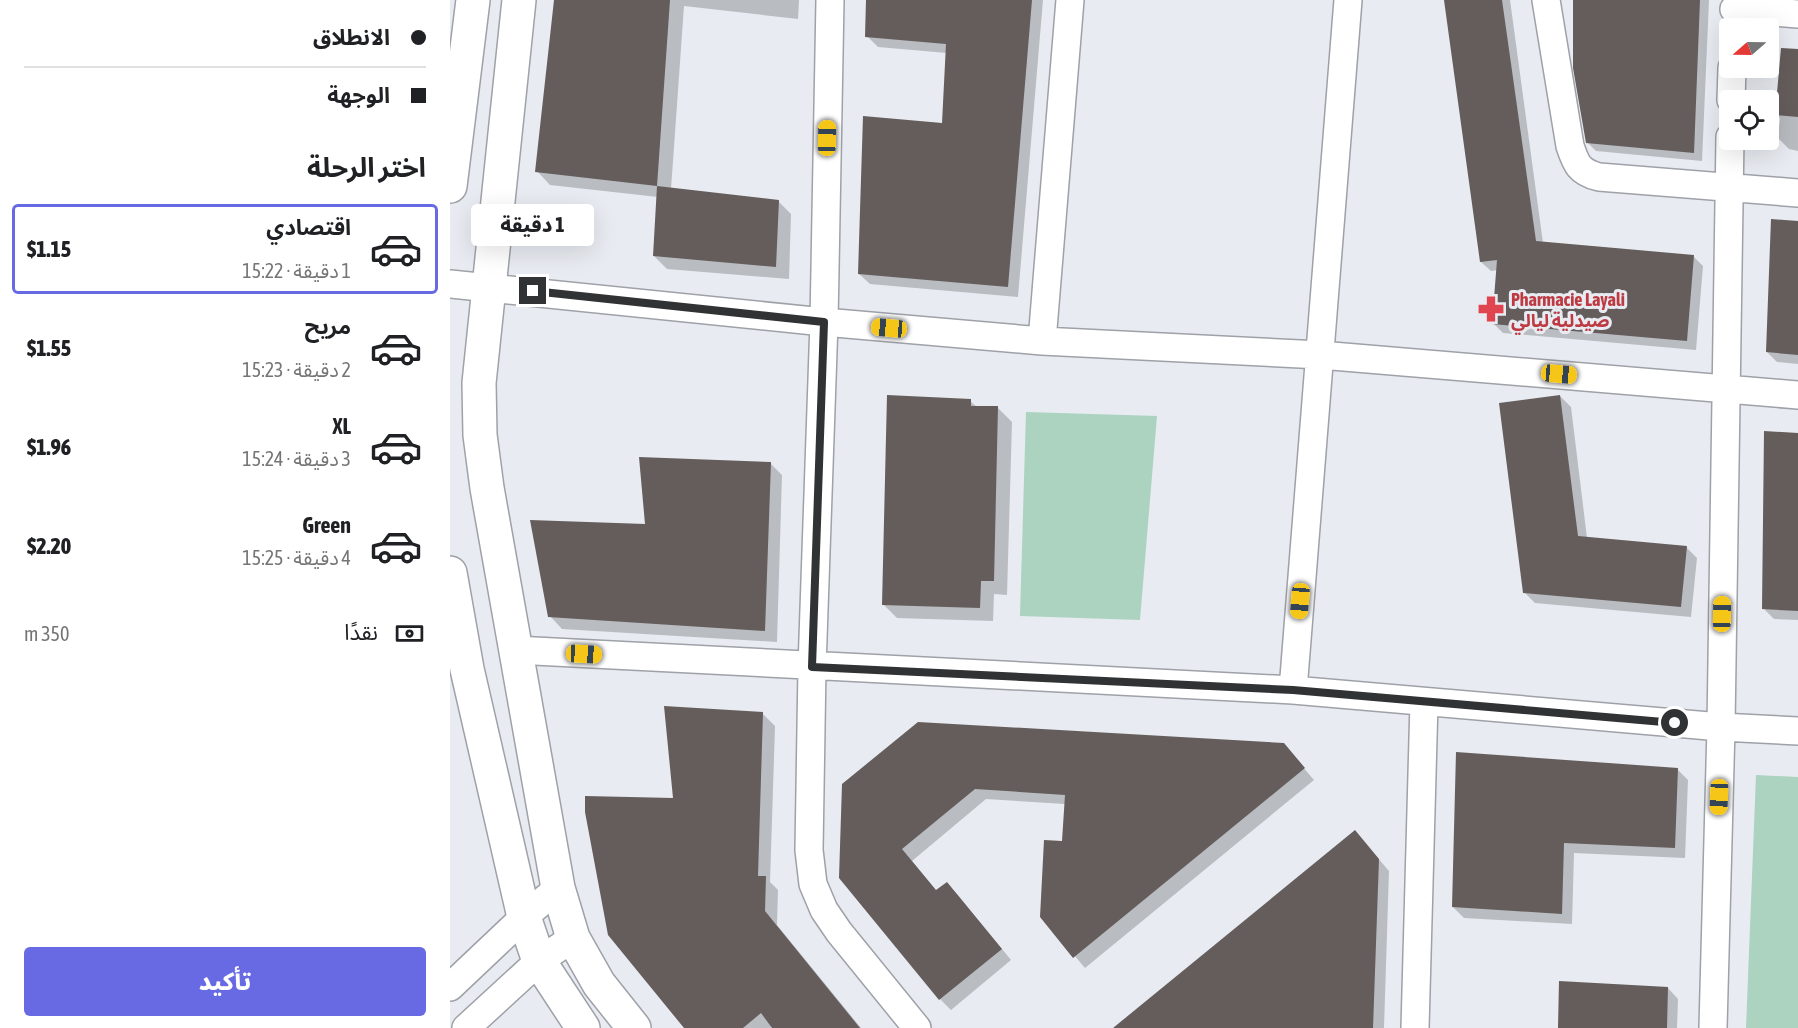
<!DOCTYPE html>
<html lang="ar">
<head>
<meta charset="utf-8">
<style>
  body { margin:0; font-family:"Asap Condensed","Noto Sans Arabic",sans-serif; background:#f2f2f2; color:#202124; direction:rtl; height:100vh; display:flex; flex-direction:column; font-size:22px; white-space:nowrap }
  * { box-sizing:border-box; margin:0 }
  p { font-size:20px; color:#757577 }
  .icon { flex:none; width:33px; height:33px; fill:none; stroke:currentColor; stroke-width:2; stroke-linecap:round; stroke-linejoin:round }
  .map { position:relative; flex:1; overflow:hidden; direction:ltr }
  .drawer { display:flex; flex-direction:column; background:#fff; width:450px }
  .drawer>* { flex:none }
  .top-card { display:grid; align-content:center; height:132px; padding:0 24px; background:#fff }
  .needle { width:39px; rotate:250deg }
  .tools { position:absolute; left:1269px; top:18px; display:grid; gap:12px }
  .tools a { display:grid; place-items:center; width:60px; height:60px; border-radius:6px; background:#fff; box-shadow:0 6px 24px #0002; font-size:30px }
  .end { position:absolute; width:27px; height:27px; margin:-14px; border:8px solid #303234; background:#fff; box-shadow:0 0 0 3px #fff }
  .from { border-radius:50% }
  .bubble { position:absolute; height:42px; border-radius:6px; background:#fff; box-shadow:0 6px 24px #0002; font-size:20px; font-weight:800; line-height:42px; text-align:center; direction:rtl }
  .car { position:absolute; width:18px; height:36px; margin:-18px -9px; border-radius:8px; box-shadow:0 0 4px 2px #0007; background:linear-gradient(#f5c518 24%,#345 0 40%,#f5c518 0 76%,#345 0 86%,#f5c518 0) }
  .top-card b { display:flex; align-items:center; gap:21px; height:57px; font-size:22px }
  .top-card b+b { border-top:2px solid #e0e0e0 }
  .top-card i { width:15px; height:15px; background:#202124 }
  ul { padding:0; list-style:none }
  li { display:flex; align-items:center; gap:18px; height:90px; margin:0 12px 9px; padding:0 12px; border:3px solid transparent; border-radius:6px }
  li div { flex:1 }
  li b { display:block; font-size:22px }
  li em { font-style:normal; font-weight:800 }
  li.active { border-color:#676ae3 }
  li>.icon { width:54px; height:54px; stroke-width:1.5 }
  h2 { padding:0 24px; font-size:27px; line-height:72px }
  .pay { display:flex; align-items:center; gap:15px; height:66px; padding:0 24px; font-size:22px }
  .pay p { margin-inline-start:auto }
  .primary-button { display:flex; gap:12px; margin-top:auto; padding:12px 24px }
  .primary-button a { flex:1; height:69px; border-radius:6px; background:#676ae3; color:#fff; font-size:24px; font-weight:800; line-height:69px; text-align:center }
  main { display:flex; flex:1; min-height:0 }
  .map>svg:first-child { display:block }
  .green { fill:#abd3bf }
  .shadow { fill:#0003 }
  .building { fill:#645d5b }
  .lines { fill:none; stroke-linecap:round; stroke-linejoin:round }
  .minor-casing { stroke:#9ea1a7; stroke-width:30 }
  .secondary-casing { stroke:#9ea1a7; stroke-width:36 }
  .minor { stroke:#fff; stroke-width:27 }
  .secondary { stroke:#fff; stroke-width:33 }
  .route { stroke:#303234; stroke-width:8 }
  .labels { text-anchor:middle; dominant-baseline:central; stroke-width:6; stroke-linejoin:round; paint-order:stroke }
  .health-label { font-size:18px; font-weight:bold; fill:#be3a42; stroke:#e8ebf1; text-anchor:start }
</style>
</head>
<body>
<main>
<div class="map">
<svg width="1348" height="1028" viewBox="0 0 1348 1028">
  <rect width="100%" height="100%" fill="#e8ebf1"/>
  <path class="green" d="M576 412 707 416 690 620 570 616Z
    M1306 775 1348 777V1028H1296Z"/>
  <path class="shadow" d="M106 0H349L348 19 234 6 221 189 328 201 341 214 339 279 217 269 204 256 208 197 100 185 87 171Z
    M418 0H593L568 297 420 284 409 274 493 124 497 53 428 47 417 36Z
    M995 0H1060L1093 243 1243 256 1253 266 1246 350 1053 333 1043 323 1048 270 1041 271 1031 262Z
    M1124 0H1259L1252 161 1146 151 1137 142Z
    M1332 58 1348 60V151L1339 149 1328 138 1330 118 1327 115Z
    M1323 220 1348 223V364L1327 362 1317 352Z
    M1110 396 1121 407 1137 538 1236 547 1247 558 1241 617 1085 603 1074 592Z
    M520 401 527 407 548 408 562 422 557 595 544 594 543 621 447 618 433 604Z
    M1316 433 1348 435V620L1324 619 1313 608Z
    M320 463 332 475 327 642 112 629 100 616 197 526Z
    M312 713 325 726 320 882 328 890 327 925 411 1028H324L323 1026 320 1028H236L225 800Z
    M833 744 864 780 635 968 591 916 613 843 615 804 536 799 462 861 487 892 497 884 507 894 561 960 501 1010 490 999 393 785Z
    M1227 769 1238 780 1235 858 1124 853 1122 924 1014 918 1003 907Z
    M915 843 939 871 934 1028H685Z
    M1218 988 1228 999 1227 1028H1109Z"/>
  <path class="building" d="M104 0H220L207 186 85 172Z
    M416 0H582L558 287 408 274 413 116 492 123 496 44 415 37Z
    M994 0H1052L1086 241 1244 255 1237 341 1042 324 1047 260 1030 262Z
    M1123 0H1250L1244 153 1136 143 1123 68Z
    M1331 48 1348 49V117L1325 115Z
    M207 186 329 200 326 267 203 256Z
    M1321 219 1348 221V355L1316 352Z
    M437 395 521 399V406H548L544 581H531L530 608 432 605Z
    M1110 395 1128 536 1237 546 1231 607 1073 593 1049 403Z
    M1314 431 1348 433V611L1312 609Z
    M189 457 321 462 315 631 98 617 80 520 195 524Z
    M214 706 313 712 308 876H316L315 911 410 1028H322L311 1013 293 1028H234L158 935 135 812V796L223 798Z
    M468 722 834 743 855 768 623 958 590 917 594 840 612 841 615 795 525 789 452 849 486 890 497 882 552 949 489 1000 389 878 392 784Z
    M1006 752 1228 768 1225 848 1114 843 1112 914 1002 907Z
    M905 830 929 859 923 1028H663Z
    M1109 981 1218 987 1217 1028H1108Z"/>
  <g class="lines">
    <g class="minor-casing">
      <path id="minor" d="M380 0 374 322 362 667 359 850 363 884 374 910 389 932 467 1028
        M1096 0 1120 146C1126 164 1129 172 1149 177L1348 193
        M1284 9 1348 14
        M1281 100 1282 68
        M0 284 374 322 592 341 870 355 1348 395
        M592 341 620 0
        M65 650 843 690 1271 727 1348 731
        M843 690 898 0
        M0 987 74 917 108 888
        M16 1028 89 961 123 938
        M965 1028 974 702
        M1263 1028 1271 727 1280 137"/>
    </g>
    <g class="secondary-casing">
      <path id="secondary" d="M69 0 29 383 30 435 37 488 108 888 123 938 149 984 184 1028
        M0 186 23 0
        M0 573 17 669 74 917 89 961 133 1028"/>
    </g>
    <use href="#minor" class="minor"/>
    <use href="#secondary" class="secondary"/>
  </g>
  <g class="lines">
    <path class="route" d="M83 291 374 322 362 667 843 690 1225 723"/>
  </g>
  <defs>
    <g id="pharmacy-bare" transform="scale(2.07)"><path d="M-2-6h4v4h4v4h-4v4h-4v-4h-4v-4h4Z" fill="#e0444e" stroke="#e8ebf1" stroke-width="2.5" paint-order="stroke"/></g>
  </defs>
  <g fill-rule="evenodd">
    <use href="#pharmacy-bare" x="1041" y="309"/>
  </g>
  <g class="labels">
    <g class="health-label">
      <text x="1061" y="299">Pharmacie Layali<tspan x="1061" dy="21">صيدلية ليالي</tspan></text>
    </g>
  </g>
</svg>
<div class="tools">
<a><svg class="needle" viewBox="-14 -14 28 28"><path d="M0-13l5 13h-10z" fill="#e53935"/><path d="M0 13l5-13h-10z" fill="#757577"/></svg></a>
<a><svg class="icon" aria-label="locate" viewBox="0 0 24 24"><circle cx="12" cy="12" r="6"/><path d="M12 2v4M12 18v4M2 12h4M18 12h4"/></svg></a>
</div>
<i class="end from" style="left:1225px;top:723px"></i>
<i class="end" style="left:83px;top:291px"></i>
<div class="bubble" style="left:21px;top:204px;width:123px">1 دقيقة</div>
<i class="car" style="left:377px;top:138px;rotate:1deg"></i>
<i class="car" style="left:439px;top:328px;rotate:275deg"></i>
<i class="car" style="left:1109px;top:374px;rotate:95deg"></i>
<i class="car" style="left:850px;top:601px;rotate:185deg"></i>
<i class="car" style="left:1272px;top:614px;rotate:1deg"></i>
<i class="car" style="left:134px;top:654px;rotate:93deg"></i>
<i class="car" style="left:1269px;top:797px;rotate:182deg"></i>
</div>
<section class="drawer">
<div class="top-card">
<b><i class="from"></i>الانطلاق</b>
<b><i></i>الوجهة</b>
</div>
<h2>اختر الرحلة</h2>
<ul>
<li class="active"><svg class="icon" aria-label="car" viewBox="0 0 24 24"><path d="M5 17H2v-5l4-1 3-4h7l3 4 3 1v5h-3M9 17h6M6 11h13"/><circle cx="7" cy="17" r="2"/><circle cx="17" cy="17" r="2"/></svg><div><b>اقتصادي</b><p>1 دقيقة · 15:22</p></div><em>$1.15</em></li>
<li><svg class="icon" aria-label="car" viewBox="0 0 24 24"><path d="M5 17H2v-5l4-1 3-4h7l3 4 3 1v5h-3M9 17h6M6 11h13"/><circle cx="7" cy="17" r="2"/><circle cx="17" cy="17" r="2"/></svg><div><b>مريح</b><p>2 دقيقة · 15:23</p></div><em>$1.55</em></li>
<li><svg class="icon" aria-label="car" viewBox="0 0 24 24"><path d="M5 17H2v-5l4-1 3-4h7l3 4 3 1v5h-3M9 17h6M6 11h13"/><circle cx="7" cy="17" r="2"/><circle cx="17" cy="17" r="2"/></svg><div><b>XL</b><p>3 دقيقة · 15:24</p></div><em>$1.96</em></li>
<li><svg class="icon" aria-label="car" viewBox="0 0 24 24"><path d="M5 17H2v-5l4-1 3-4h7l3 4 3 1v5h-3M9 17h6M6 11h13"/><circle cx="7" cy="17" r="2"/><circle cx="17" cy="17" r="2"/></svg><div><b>Green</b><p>4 دقيقة · 15:25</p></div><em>$2.20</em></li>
</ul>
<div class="pay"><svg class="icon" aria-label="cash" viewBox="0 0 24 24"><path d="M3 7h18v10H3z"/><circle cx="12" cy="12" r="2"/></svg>نقدًا<p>350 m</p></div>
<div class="primary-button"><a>تأكيد</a></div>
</section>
</main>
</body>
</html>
